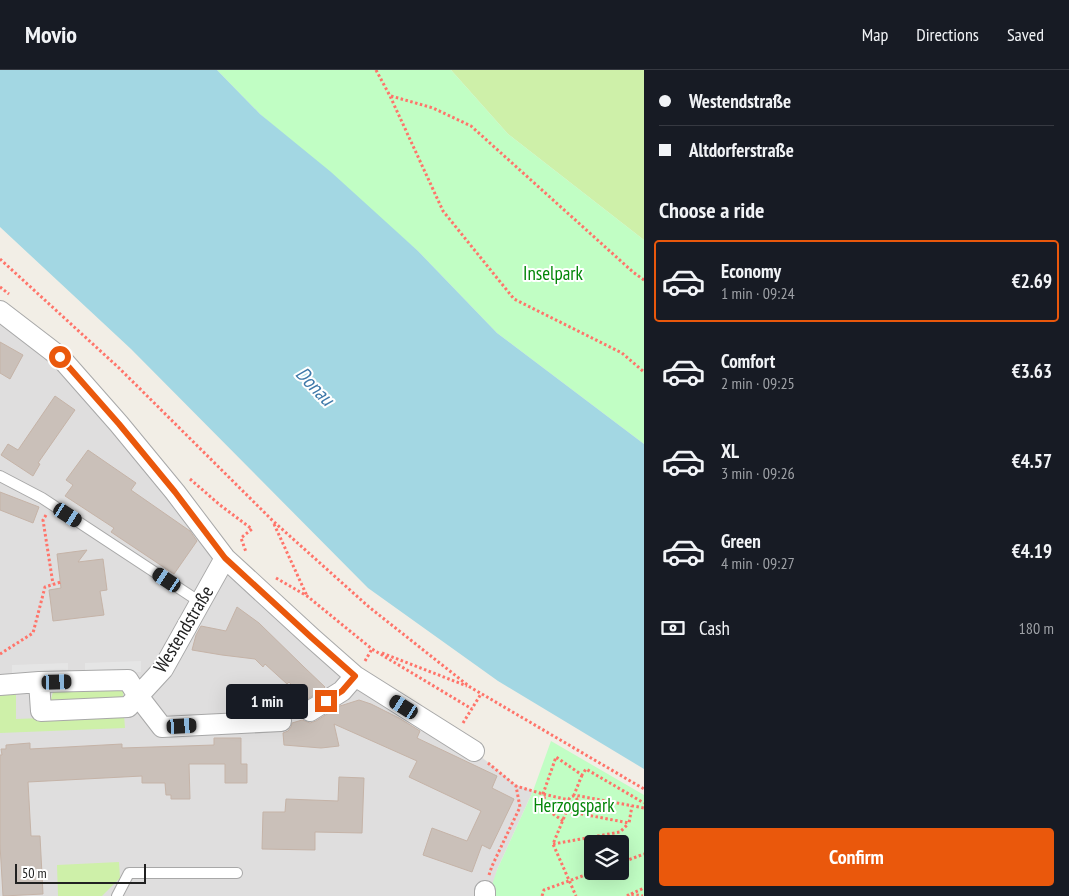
<!DOCTYPE html>
<html lang="en">
<head>
<meta charset="utf-8">
<style>
  body { margin:0; font-family:"PT Sans Narrow",sans-serif; background:#242831; color:#f1f3f6; height:100vh; display:flex; flex-direction:column; font-size:19px; white-space:nowrap }
  * { box-sizing:border-box; margin:0 }
  p { font-size:16px; color:#9ea1a6 }
  .icon { flex:none; width:28px; height:28px; fill:none; stroke:currentColor; stroke-width:2; stroke-linecap:round; stroke-linejoin:round }
  .map { position:relative; flex:1; overflow:hidden }
  .side { display:flex; flex-direction:column; background:#171b24; width:425px }
  .side>* { flex:none }
  .top-card { display:grid; align-content:center; height:110px; padding:0 15px; background:#171b24 }
  .fabs { position:absolute; left:584px; top:765px; display:grid; gap:10px }
  .fabs a { display:grid; place-items:center; width:45px; height:45px; border-radius:5px; background:#171b24; box-shadow:0 5px 20px #0002; font-size:25px }
  .scale { position:absolute; left:15px; bottom:12px; width:131px; box-sizing:border-box; padding-left:5px; border:2px solid #212121; border-top:0; font-size:14px; line-height:18px; white-space:nowrap; color:#212121; -webkit-text-stroke:4px #fff; paint-order:stroke }
  .end { position:absolute; width:22px; height:22px; margin:-11px; border:6px solid #ea580c; background:#fff; box-shadow:0 0 0 2px #fff }
  .from { border-radius:50% }
  .bubble { position:absolute; height:35px; border-radius:5px; background:#171b24; box-shadow:0 5px 20px #0002; font-size:16px; font-weight:700; line-height:35px; text-align:center }
  .car { position:absolute; width:15px; height:30px; margin:-15px -8px; border-radius:6px; box-shadow:0 0 4px 1px #0007; background:linear-gradient(#222 24%,#8ab4d8 0 40%,#222 0 76%,#8ab4d8 0 86%,#222 0) }
  .top-card b { display:flex; align-items:center; gap:18px; height:48px; font-size:19px }
  .top-card b+b { border-top:1px solid #363941 }
  .top-card i { width:12px; height:12px; background:#f1f3f6 }
  ul { padding:0; list-style:none }
  li { display:flex; align-items:center; gap:15px; height:82px; margin:0 10px 8px; padding:0 5px; border:2px solid transparent; border-radius:5px }
  li div { flex:1 }
  li b { display:block; font-size:19px }
  li em { font-style:normal; font-weight:700 }
  li.on { border-color:#ea580c }
  li>.icon { width:45px; height:45px; stroke-width:1.5 }
  h2 { padding:0 15px; font-size:22px; line-height:60px }
  .pay { display:flex; align-items:center; gap:12px; height:55px; padding:0 15px; font-size:19px }
  .pay p { margin-inline-start:auto }
  .cta { display:flex; gap:10px; margin-top:auto; padding:10px 15px }
  .cta a { flex:1; height:58px; border-radius:5px; background:#ea580c; color:#fff; font-size:20px; font-weight:700; line-height:58px; text-align:center }
  header { display:flex; align-items:center; gap:30px; box-sizing:border-box; height:70px; padding:0 25px; background:#171b24; border-bottom:1px solid #363941 }
  header strong { font-size:24px }
  nav { display:flex; gap:28px; margin-inline-start:auto; font-size:18px }
  main { display:flex; flex:1; min-height:0 }
  .map>svg:first-child { display:block }
  .residential { fill:#dfdede }
  .grass { fill:#cef0a9 }
  .park { fill:#c1fec4; fill-rule:evenodd }
  .parking { fill:#e5e5e5 }
  .water { fill:#a3d7e3 }
  .building { fill:#cac0b9; stroke:#c5b3a7 }
  .lines { fill:none; stroke-linecap:round; stroke-linejoin:round }
  .service-casing { stroke:#a8a8a8; stroke-width:12 }
  .minor-casing { stroke:#a8a8a8; stroke-width:22 }
  .path { stroke:#ff746a; stroke-width:3; stroke-dasharray:2.5 2.5; stroke-linecap:butt }
  .service { stroke:#fff; stroke-width:10 }
  .minor { stroke:#fff; stroke-width:20 }
  .route { stroke:#ea580c; stroke-width:6 }
  .labels { text-anchor:middle; dominant-baseline:central; stroke-width:4; stroke-linejoin:round; paint-order:stroke }
  .park-label { font-size:19px; fill:#038608; stroke:#fff }
  .street-label { font-size:19px; fill:#212121; stroke:#fff }
  .water-label { font-size:20px; font-style:italic; fill:#3e78a9; stroke:#fff }
</style>
</head>
<body>
<header>
<strong>Movio</strong>
<nav><a>Map</a><a>Directions</a><a>Saved</a></nav>
</header>
<main>
<div class="map">
<svg width="644" height="826" viewBox="0 0 644 826">
  <rect width="100%" height="100%" fill="#f2eee6"/>
  <path class="residential" d="M0 243 60 287 175 422 312 568 474 681 516 715 533 721 497 800 493 826H0Z"/>
  <path class="grass" d="M451 0H644V170L508 64Z
    M124 616 123 627 51 630 52 625 54 620Z
    M16 620V649L124 645 125 658 0 663V622Z
    M119 792 120 808 102 826H58L57 795Z"/>
  <path class="park" d="M217 0H451L508 64 644 170V374L497 263 418 181 260 44Z
    M551 671 644 725V826H493L492 815 497 800 533 721ZM592 774H620V801H592Z"/>
  <path class="parking" d="M141 591V602L85 604V593Z
    M68 593V604L12 606V595Z"/>
  <path class="water" d="M0 0H217L260 44 331 102 418 181 497 263 644 374V699L498 611 368 518 131 279 0 157Z"/>
  <path class="building" d="M0 272 23 285 10 309 0 303Z
    M55 326 75 340 38 393 40 394 33 406 1 385 8 374 18 380Z
    M88 380 136 413 131 420 190 461 197 471 174 504 111 462 114 458 65 426 73 415 66 410Z
    M0 422 39 437 33 453 0 440Z
    M87 480 78 492 103 489 107 520 100 521 104 545 53 551 49 520 61 518 57 484Z
    M237 537 259 553 304 597 325 617 323 619 306 630 289 612 287 614 265 594 263 597 255 589 222 585 192 580 196 565 201 556 226 561Z
    M359 630 371 634 399 648 420 661 417 668 497 706 492 718 514 729 490 779 482 775 472 802 423 785 432 758 467 771 481 741 409 707 417 691 334 654 339 676 321 678 284 675 283 663 288 661 291 657 292 653 302 650 310 653 316 651 340 636Z
    M214 668H241V694H247V713H225V694H189L190 729H171V725H166L165 713H142V706L28 712 31 766H40L43 824 3 826 0 775V685H2L1 679H6V675L30 673V679L122 674V678L214 675Z
    M339 707 364 708 362 763 315 762V780L262 779 263 742H285L286 729 338 731Z"/>
  <g class="lines">
    <g class="service-casing">
      <path id="service" d="M0 406 42 428 200 532
        M117 826 129 803H237"/>
    </g>
    <g class="minor-casing">
      <path id="minor" d="M0 241 60 287 119 354 175 422 225 488 312 568 355 606 474 681
        M39 612 41 641 128 637 163 599 225 488
        M0 615 39 612 128 610 138 626 162 657 281 651
        M310 641 342 621 355 606
        M485 826V821"/>
    </g>
    <path class="path" d="M376 0 390 26 443 141 514 229 622 283 644 302
      M391 26 433 38 471 56 633 202 644 210
      M0 189 119 298 273 451 369 537 470 617 644 719
      M0 217 9 224
      M190 409 220 435 252 459 241 468 246 482
      M46 445 43 450 53 514
      M274 454 307 526
      M276 508 307 526 372 579 472 639
      M382 583 467 616
      M0 584 33 563 45 517 61 512
      M365 591 372 579
      M463 653 481 624
      M488 693 516 716 543 724 569 730
      M582 705 574 725 644 738
      M569 730a4 4 0 1 1 8 0a4 4 0 1 1-8 0Z
      M570 733 553 774 576 826
      M566 741 629 753 632 736
      M563 751 549 741 543 724 556 687 582 705 586 699 644 733
      M553 774 620 762 628 754
      M620 793 644 784
      M489 805 492 796 520 737 516 716
      M631 824 644 818
      M542 826 544 820 596 801
      M627 826 630 824 643 826"/>
    <use href="#service" class="service"/>
    <use href="#minor" class="minor"/>
  </g>
  <g class="lines">
    <path class="route" d="M60 287 119 354 175 422 225 488 312 568 355 606 342 621 326 631"/>
  </g>
  <g class="labels">
    <g class="park-label">
      <text x="553" y="203">Inselpark</text>
      <text x="574" y="735">Herzogspark</text>
    </g>
    <g class="street-label">
      <text transform="translate(183 559) rotate(-59)">Westendstraße</text>
    </g>
    <g class="water-label">
      <text transform="translate(315 316) rotate(46)">Donau</text>
    </g>
  </g>
</svg>
<div class="fabs">
<a><svg class="icon" aria-label="layers" viewBox="0 0 24 24"><path d="M12 4l9 5-9 5-9-5zM3 14l9 5 9-5"/></svg></a>
</div>
<div class="scale">50 m</div>
<i class="end from" style="left:60px;top:287px"></i>
<i class="end" style="left:326px;top:631px"></i>
<div class="bubble" style="left:226px;top:614px;width:82px">1 min</div>
<i class="car" style="left:68px;top:445px;rotate:123deg"></i>
<i class="car" style="left:167px;top:510px;rotate:304deg"></i>
<i class="car" style="left:57px;top:612px;rotate:88deg"></i>
<i class="car" style="left:404px;top:637px;rotate:302deg"></i>
<i class="car" style="left:182px;top:656px;rotate:87deg"></i>
</div>
<section class="side">
<div class="top-card">
<b><i class="from"></i>Westendstraße</b>
<b><i></i>Altdorferstraße</b>
</div>
<h2>Choose a ride</h2>
<ul>
<li class="on"><svg class="icon" aria-label="car" viewBox="0 0 24 24"><path d="M5 17H2v-5l4-1 3-4h7l3 4 3 1v5h-3M9 17h6M6 11h13"/><circle cx="7" cy="17" r="2"/><circle cx="17" cy="17" r="2"/></svg><div><b>Economy</b><p>1 min · 09:24</p></div><em>€2.69</em></li>
<li><svg class="icon" aria-label="car" viewBox="0 0 24 24"><path d="M5 17H2v-5l4-1 3-4h7l3 4 3 1v5h-3M9 17h6M6 11h13"/><circle cx="7" cy="17" r="2"/><circle cx="17" cy="17" r="2"/></svg><div><b>Comfort</b><p>2 min · 09:25</p></div><em>€3.63</em></li>
<li><svg class="icon" aria-label="car" viewBox="0 0 24 24"><path d="M5 17H2v-5l4-1 3-4h7l3 4 3 1v5h-3M9 17h6M6 11h13"/><circle cx="7" cy="17" r="2"/><circle cx="17" cy="17" r="2"/></svg><div><b>XL</b><p>3 min · 09:26</p></div><em>€4.57</em></li>
<li><svg class="icon" aria-label="car" viewBox="0 0 24 24"><path d="M5 17H2v-5l4-1 3-4h7l3 4 3 1v5h-3M9 17h6M6 11h13"/><circle cx="7" cy="17" r="2"/><circle cx="17" cy="17" r="2"/></svg><div><b>Green</b><p>4 min · 09:27</p></div><em>€4.19</em></li>
</ul>
<div class="pay"><svg class="icon" aria-label="cash" viewBox="0 0 24 24"><path d="M3 7h18v10H3z"/><circle cx="12" cy="12" r="2"/></svg>Cash<p>180 m</p></div>
<div class="cta"><a>Confirm</a></div>
</section>
</main>
</body>
</html>
